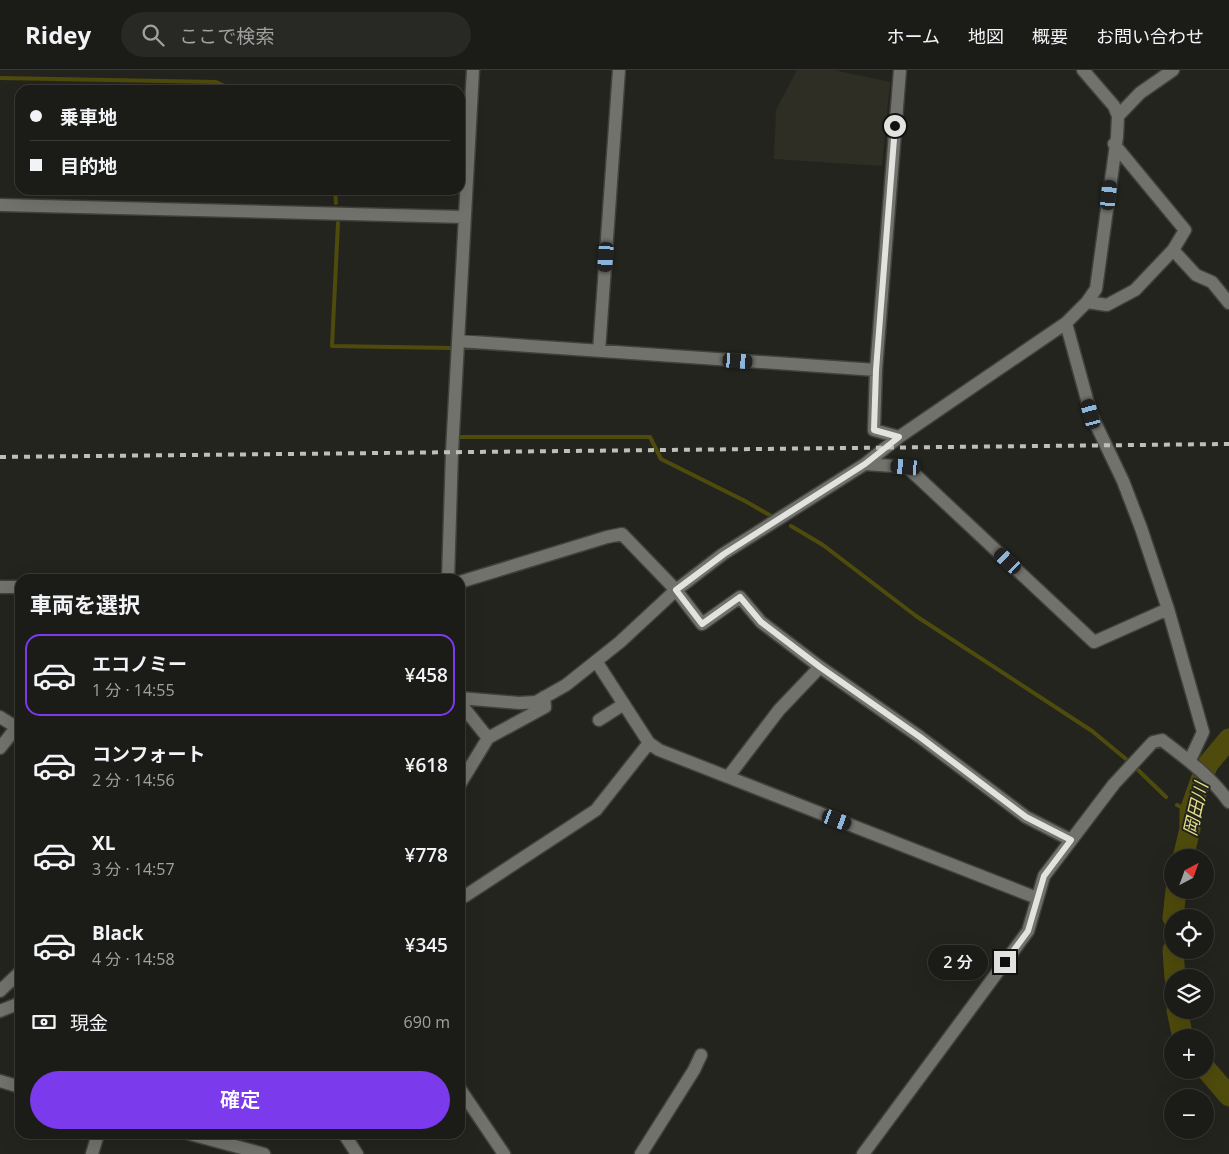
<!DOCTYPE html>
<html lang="ja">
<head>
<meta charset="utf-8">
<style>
  body { margin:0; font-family:"Open Sans","Noto Sans JP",sans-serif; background:#282824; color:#f1f3f6; height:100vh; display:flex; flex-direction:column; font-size:19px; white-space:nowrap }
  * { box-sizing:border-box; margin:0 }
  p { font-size:16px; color:#a0a1a1 }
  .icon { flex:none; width:28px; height:28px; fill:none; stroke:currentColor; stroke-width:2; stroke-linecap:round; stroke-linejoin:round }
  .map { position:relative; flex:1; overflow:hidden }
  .drawer { position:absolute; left:15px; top:504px; width:450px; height:565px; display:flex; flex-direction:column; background:#1b1b17; border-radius:15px; box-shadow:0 5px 20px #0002,0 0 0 1px #393936 }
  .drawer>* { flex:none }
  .banner { position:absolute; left:15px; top:15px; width:450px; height:110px; border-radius:15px; box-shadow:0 5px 20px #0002,0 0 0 1px #393936; display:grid; align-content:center; height:110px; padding:0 15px; background:#1b1b17 }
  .needle { width:32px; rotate:41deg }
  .fabs { position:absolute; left:1164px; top:779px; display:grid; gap:10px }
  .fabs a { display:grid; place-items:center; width:50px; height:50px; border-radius:50%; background:#1b1b17; box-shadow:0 5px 20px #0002,0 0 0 1px #393936; font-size:25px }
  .end { position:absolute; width:22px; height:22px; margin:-11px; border:6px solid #e2e2df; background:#111; box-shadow:0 0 0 2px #111 }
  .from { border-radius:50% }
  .bubble { position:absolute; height:35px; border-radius:18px; background:#1b1b17; box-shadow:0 5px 20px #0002,0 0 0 1px #393936; font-size:16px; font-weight:600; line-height:35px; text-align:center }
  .car { position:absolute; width:15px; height:30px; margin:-15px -8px; border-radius:6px; box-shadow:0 0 4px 1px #0007; background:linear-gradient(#222 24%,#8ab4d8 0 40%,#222 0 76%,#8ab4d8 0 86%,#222 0) }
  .banner b { display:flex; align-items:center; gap:18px; height:48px; font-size:19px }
  .banner b+b { border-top:1px solid #393936 }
  .banner i { width:12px; height:12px; background:#f1f3f6 }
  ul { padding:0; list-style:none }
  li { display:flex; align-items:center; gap:15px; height:82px; margin:0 10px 8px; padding:0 5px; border:2px solid transparent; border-radius:15px }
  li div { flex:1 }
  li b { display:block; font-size:19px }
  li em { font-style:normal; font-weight:600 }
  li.on { border-color:#7c3aed }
  li>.icon { width:45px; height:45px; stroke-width:1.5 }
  h2 { padding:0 15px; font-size:22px; line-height:60px }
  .pay { display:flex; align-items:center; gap:12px; height:55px; padding:0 15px; font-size:19px }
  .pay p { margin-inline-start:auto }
  .action { display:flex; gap:10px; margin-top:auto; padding:10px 15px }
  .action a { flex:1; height:58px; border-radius:30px; background:#7c3aed; color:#fff; font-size:20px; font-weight:600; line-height:58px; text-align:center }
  header { display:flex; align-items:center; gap:30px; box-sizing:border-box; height:70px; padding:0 25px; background:#1b1b17; border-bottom:1px solid #393936 }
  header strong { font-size:24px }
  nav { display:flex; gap:28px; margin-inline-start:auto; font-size:18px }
  .search { width:350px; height:45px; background:#282824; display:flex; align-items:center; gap:12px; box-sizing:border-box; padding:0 18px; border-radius:28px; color:#a0a1a1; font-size:19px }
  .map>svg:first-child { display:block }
  .built { fill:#2f2e24 }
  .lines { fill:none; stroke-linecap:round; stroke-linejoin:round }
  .stream { stroke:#4f4b0c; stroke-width:4 }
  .river { stroke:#4f4b0c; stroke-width:21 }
  .minor-casing { stroke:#40403c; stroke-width:15 }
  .minor { stroke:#72726d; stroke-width:12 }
  .rail { stroke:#bebeba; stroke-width:4; stroke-dasharray:6 6; stroke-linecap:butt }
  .route { stroke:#e2e2df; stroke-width:6 }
  .labels { text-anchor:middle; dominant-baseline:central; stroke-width:4; stroke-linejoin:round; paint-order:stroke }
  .water-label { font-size:18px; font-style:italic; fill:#e3de87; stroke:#24241f }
</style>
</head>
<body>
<header>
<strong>Ridey</strong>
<div class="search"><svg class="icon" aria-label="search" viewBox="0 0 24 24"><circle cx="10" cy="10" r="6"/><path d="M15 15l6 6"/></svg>ここで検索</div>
<nav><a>ホーム</a><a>地図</a><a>概要</a><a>お問い合わせ</a></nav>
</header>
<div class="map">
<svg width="1229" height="1084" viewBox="0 0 1229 1084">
  <rect width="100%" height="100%" fill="#24241f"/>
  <path class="built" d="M797 0H834L890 12 882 96 774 89 776 40Z"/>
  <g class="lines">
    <path class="stream" d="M0 8 216 12 227 17H339V20
      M335 120 336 133
      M338 153 332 276 451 278
      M458 364 457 367H650L661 389 745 431 773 447
      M791 456 823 475 916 546 1092 661 1126 689
      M1137 699 1166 727
      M1177 735 1190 741"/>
    <path class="river" d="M1183 788 1190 759V741L1201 710 1208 694 1229 669
      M1173 848 1176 820
      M1173 880 1175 908
      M1177 940 1183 968
      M1205 998 1229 1026"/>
    <g class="minor-casing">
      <path id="minor" d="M1118 46 1140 23 1173 0
        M0 135 464 147
        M1173 180 1196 205 1212 212 1229 233
        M1087 232 1107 235 1135 220 1173 180 1185 160 1114 74
        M1066 253 1091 344 1123 411 1141 458 1168 539 1203 662 1190 690
        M458 271 876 300
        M599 281 619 0
        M899 367 874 360 876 300 900 0
        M865 394 907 397 1094 572 1168 539
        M448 509 452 382 473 0
        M460 512 607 467 622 464 676 520 702 554 740 527 761 552 820 597 920 667 1026 747 1071 770
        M0 517H20
        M596 591 649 673 659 680 1037 828
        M460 628 519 633 536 632 566 615 620 572 676 520 723 484 865 394 899 367 1066 253 1087 232 1096 219 1117 67 1118 46 1114 36 1083 0
        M460 633 488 668 460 714
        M0 647 16 657 20 658
        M599 650 624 634
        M488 668 545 637 544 627
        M0 678 20 653
        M728 707 779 640 820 597
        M460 827 465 826 596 740 649 673
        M0 921 20 902
        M0 941 20 933
        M0 1011 20 1017
        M460 1019 504 1084
        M190 1064 264 1084
        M344 1064 357 1084
        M92 1084 98 1064
        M641 1084 694 1000 701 985
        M863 1084 1028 861 1044 806 1114 714 1153 672 1162 670C1187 689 1211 707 1229 732"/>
    </g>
    <use href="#minor" class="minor"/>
    <path class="rail" d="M0 387 1229 374"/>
  </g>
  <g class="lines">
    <path class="route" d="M895 56 876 300 874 360 899 367 865 394 724 484 676 520 702 554 740 527 761 552 820 597 920 667 1026 747 1071 770 1044 806 1028 861 1005 892"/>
  </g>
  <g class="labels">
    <g class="water-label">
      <text transform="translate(1195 739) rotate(-77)">岡田川</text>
    </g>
  </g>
</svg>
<div class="fabs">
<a><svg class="needle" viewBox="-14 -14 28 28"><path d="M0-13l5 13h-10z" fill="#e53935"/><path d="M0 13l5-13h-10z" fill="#a0a1a1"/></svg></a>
<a><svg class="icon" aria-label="locate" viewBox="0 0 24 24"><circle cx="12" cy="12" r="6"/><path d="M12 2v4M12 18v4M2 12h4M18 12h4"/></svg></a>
<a><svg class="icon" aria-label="layers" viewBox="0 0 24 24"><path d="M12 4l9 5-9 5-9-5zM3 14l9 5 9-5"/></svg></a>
<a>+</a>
<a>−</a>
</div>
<i class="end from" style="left:895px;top:56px"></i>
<i class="end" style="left:1005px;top:892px"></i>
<div class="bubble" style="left:928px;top:875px;width:60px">2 分</div>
<i class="car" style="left:1109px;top:125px;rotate:6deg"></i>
<i class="car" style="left:606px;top:187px;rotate:184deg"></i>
<i class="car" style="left:738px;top:291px;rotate:94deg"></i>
<i class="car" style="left:1091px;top:344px;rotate:345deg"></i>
<i class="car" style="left:906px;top:397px;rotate:275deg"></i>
<i class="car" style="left:1008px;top:491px;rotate:313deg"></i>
<i class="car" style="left:837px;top:750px;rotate:111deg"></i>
<div class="banner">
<b><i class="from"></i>乗車地</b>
<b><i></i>目的地</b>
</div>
<section class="drawer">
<h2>車両を選択</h2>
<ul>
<li class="on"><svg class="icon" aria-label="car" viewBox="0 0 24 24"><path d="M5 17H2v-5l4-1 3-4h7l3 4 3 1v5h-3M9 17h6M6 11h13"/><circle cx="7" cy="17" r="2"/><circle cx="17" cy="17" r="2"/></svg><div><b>エコノミー</b><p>1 分 · 14:55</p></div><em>¥458</em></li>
<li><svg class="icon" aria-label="car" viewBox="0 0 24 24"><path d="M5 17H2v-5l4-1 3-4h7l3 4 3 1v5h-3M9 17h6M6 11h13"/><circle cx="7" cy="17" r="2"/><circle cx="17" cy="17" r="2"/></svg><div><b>コンフォート</b><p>2 分 · 14:56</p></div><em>¥618</em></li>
<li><svg class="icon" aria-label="car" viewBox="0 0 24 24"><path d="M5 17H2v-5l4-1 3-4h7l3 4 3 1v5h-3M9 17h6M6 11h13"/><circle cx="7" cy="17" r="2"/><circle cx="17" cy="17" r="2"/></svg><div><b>XL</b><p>3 分 · 14:57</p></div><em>¥778</em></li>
<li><svg class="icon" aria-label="car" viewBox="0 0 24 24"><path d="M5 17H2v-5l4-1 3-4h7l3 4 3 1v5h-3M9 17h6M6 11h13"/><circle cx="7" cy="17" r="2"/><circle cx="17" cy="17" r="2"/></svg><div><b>Black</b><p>4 分 · 14:58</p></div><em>¥345</em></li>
</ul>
<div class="pay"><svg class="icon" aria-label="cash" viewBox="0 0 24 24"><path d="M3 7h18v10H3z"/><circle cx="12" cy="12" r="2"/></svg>現金<p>690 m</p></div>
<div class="action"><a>確定</a></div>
</section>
</div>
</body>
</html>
